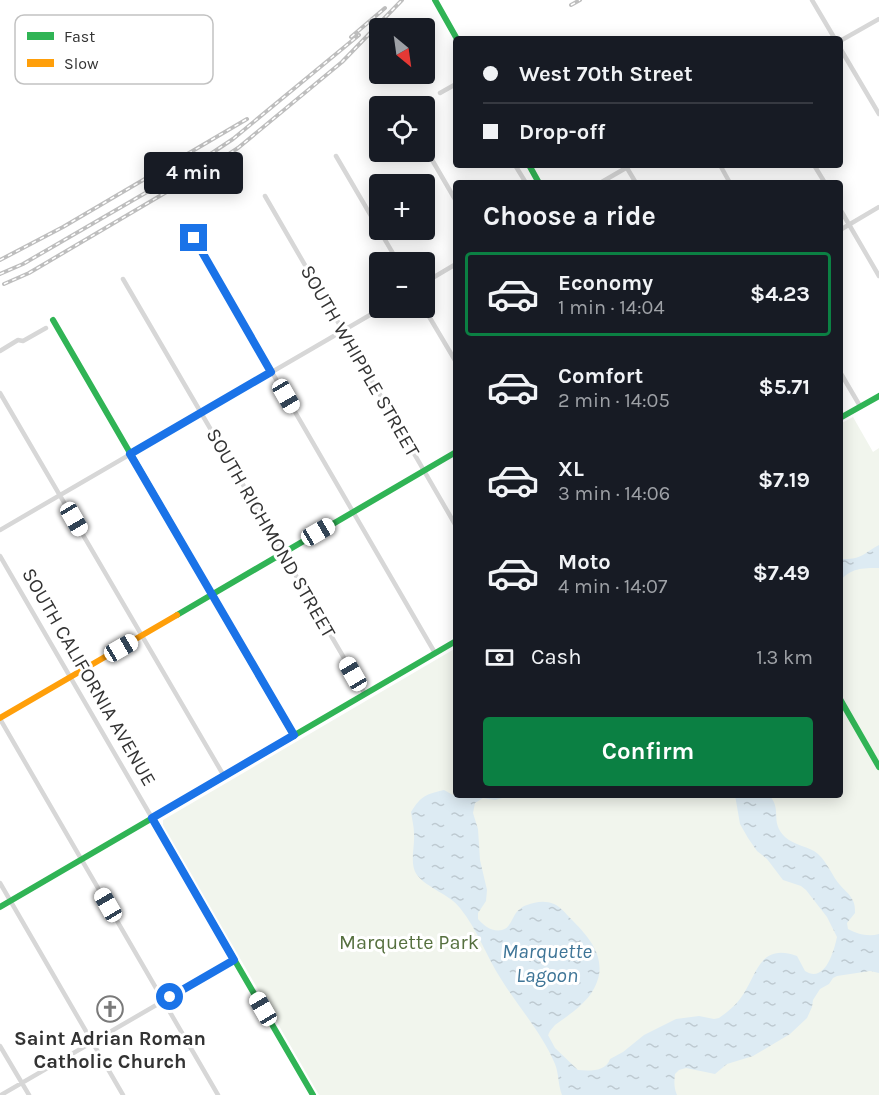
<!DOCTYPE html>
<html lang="en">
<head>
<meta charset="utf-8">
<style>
  body { margin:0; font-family:Karla,sans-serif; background:#20242c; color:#f1f3f6; height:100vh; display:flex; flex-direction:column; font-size:22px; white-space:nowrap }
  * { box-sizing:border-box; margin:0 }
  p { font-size:20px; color:#9ea1a6 }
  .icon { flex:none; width:33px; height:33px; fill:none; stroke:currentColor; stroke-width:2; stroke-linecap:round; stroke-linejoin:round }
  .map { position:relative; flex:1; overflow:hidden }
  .drawer { position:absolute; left:453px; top:180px; width:390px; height:618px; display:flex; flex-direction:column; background:#171b24; border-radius:6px; box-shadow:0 3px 15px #0003 }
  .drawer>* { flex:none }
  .banner { position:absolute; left:453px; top:36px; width:390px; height:132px; border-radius:6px; box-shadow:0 3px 15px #0003; display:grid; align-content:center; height:132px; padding:0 30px; background:#171b24 }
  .needle { width:39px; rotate:151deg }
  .tools { position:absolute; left:369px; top:18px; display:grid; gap:12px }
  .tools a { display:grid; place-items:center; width:66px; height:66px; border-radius:6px; background:#171b24; box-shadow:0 3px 15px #0003; font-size:30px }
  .end { position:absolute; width:27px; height:27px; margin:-14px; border:8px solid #1a73e8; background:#fff; box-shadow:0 0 0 3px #fff }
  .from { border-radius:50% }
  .bubble { position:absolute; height:42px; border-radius:6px; background:#171b24; box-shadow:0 3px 15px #0003; font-size:20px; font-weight:700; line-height:42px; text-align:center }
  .car { position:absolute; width:18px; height:36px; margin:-18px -9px; border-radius:8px; box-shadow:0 0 4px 2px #0007; background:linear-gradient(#fff 24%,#345 0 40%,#fff 0 76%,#345 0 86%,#fff 0) }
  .banner b { display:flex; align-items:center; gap:21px; height:57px; font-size:22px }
  .banner b+b { border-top:2px solid #363941 }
  .banner i { width:15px; height:15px; background:#f1f3f6 }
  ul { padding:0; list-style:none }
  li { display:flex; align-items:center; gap:18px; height:84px; margin:0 12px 9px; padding:0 18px; border:3px solid transparent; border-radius:6px }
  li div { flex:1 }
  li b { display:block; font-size:22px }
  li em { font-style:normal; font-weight:700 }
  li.active { border-color:#0b8043 }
  li>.icon { width:54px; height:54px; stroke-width:1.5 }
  h2 { padding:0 30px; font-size:27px; line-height:72px }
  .pay { display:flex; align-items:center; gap:15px; height:66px; padding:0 30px; font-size:22px }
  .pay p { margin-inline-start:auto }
  .primary-button { display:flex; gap:12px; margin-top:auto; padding:12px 30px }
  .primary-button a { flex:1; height:69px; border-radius:6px; background:#0b8043; color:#fff; font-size:24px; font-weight:700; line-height:69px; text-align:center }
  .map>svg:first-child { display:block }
  .green { fill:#f1f5ed }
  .water { fill:url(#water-ripples) }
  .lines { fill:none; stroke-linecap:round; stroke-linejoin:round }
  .street { stroke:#d7d7d7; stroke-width:4.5 }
  .fast { stroke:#30b455; stroke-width:6 }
  .slow { stroke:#ff9f0a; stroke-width:6 }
  .rail-casing { stroke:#bebebe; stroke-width:4 }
  .rail { stroke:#fff; stroke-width:1.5; stroke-dasharray:4.5; stroke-linecap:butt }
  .route { stroke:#1a73e8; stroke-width:8 }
  .labels { text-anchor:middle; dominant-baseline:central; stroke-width:6; stroke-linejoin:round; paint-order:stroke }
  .street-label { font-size:20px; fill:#333; stroke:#fff }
  .park-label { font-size:20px; fill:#56703f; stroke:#fff }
  .poi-label { font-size:20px; font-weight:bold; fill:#333; stroke:#fff }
  .water-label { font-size:21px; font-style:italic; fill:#3f7597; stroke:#fff }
  .key { fill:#fff; stroke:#c2c2c2; stroke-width:1.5 }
  .key-label { font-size:16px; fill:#333 }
</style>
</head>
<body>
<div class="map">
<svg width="879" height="1095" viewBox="0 0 879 1095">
  <defs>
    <pattern id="water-ripples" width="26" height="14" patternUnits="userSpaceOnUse" patternTransform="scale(1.5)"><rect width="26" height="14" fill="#ddebf3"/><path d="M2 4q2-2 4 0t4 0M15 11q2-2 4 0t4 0" fill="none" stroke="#becad1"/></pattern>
  </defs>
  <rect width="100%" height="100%" fill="#fff"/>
  <path class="green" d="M853 417 873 452 879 448V1095H319L163 825V820L456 648V795H840V424Z"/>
  <path class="water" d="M879 545V568C862 568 851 568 840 581V559C862 560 862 554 879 545Z
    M444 790 453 795 461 796 513 795 495 800 483 798 475 803 473 813 478 829 480 860 487 890 486 901 478 913V919C484 926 492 932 502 930 514 927 511 910 527 905 535 902 545 900 554 904 561 907 566 914 571 919 586 934 603 952 599 975 594 999 573 1012 555 1025L550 1031 548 1035 555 1048 578 1070C589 1071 606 1072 610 1059L623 1052 644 1035 676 1019 699 1016 714 1019 719 1018C726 1013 735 1006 740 999 757 977 758 942 797 956L805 971C825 984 834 951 837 937L827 917 806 890 801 886 783 880 767 859 757 851 748 838 740 824 735 795H769C783 810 769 821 785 837 795 846 809 846 818 854 828 863 832 876 840 885 844 890 849 893 852 899 855 904 855 908 855 913L847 923 848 929C857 934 868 937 879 934V973L870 971 837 976 833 978 829 984 820 989 813 1000 812 1007 807 1018 790 1034 753 1056 727 1064 715 1074 686 1068 679 1070 675 1074C674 1082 674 1088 677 1095H562C558 1085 559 1074 555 1064 542 1033 519 1008 501 979 486 956 478 930 460 908 449 894 427 888 417 875 409 864 415 847 414 834 414 827 412 819 411 812 421 796 426 794 444 790Z"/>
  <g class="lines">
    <path class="street" d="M812 0 835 39
      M840 41 879 19
      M840 48 879 114
      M440 93 456 84
      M424 146 456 201
      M336 156 398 262
      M515 165 526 183
      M720 165 730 183
      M814 165 825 183
      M627 168 636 183
      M600 183 631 165
      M265 196 456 526
      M840 209 879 276
      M840 230 879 207
      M194 238 435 653
      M123 279 365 694
      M424 283 456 264
      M424 308 456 362
      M0 351 18 340 23 341 46 328
      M840 372 860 406
      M0 393 224 776
      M0 530 382 308
      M0 556 152 818
      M0 719 218 1095
      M0 883 123 1095
      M0 1046 29 1095
      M1 1095 234 960"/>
    <path class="fast" d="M435 0 457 39
      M529 165 539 183
      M53 320 294 736
      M840 418 879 396
      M177 615 456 452
      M840 699 879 767
      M152 818 313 1095
      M0 907 456 641"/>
    <path class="slow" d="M0 718 177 615"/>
    <g class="rail-casing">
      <path id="rail" d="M571 5 580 0
        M351 37 385 8
        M0 260 63 227 247 119
        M0 274 23 264 197 163 233 139 359 35
        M4 284 29 273 209 167 238 148 342 62 402 0"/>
    </g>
    <use href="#rail" class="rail"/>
  </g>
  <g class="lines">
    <path class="route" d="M170 997 234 960 152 818 294 735 130 454 271 372 194 238"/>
  </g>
  <defs>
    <g id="church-ring" transform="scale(1.35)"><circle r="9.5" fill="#fff" stroke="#7a7a7a" stroke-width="1.5"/><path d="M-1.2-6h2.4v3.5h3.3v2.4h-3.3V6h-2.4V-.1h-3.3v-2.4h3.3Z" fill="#7a7a7a"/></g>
  </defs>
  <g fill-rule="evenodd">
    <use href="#church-ring" x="110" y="1009"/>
  </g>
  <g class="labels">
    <g class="street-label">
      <text transform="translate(360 361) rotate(60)">SOUTH WHIPPLE STREET</text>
      <text transform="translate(271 533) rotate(60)">SOUTH RICHMOND STREET</text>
      <text transform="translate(89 677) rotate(60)">SOUTH CALIFORNIA AVENUE</text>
    </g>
    <g class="park-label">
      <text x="409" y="942">Marquette Park</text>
    </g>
    <g class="poi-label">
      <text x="110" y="1038">Saint Adrian Roman<tspan x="110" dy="23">Catholic Church</tspan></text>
    </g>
    <g class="water-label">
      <text x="547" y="951">Marquette<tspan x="547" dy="24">Lagoon</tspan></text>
    </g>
  </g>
  <rect x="15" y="15" width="198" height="69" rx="9" class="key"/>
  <rect x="27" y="32" width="27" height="8" fill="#30b455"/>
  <rect x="27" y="59" width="27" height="8" fill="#ff9f0a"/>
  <g class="key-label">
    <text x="64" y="42">Fast</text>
    <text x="64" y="69">Slow</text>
  </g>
</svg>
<div class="tools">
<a><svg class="needle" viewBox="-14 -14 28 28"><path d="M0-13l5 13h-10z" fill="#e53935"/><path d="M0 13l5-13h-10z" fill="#9ea1a6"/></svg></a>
<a><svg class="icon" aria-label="locate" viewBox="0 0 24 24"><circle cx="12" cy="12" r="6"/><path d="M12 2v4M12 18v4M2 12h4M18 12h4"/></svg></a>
<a>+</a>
<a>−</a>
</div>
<i class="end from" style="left:170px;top:997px"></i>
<i class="end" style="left:194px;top:238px"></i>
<div class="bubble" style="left:144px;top:152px;width:99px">4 min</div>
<i class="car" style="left:286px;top:396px;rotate:150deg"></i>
<i class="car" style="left:74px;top:519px;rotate:150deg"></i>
<i class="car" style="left:318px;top:532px;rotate:60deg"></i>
<i class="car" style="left:121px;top:648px;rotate:60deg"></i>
<i class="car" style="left:353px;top:674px;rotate:330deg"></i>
<i class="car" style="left:108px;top:905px;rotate:330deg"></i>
<i class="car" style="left:263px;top:1009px;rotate:330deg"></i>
<div class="banner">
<b><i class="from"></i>West 70th Street</b>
<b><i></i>Drop-off</b>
</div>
<section class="drawer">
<h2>Choose a ride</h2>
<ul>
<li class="active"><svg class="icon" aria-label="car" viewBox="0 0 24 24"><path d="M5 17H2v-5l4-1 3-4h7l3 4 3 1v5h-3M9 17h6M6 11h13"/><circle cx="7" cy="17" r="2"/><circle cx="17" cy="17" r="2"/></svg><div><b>Economy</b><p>1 min · 14:04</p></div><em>$4.23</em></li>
<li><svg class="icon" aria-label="car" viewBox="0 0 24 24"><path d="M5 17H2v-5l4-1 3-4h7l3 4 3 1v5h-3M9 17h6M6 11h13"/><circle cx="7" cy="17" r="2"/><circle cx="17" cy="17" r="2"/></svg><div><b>Comfort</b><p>2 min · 14:05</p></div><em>$5.71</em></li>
<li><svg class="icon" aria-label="car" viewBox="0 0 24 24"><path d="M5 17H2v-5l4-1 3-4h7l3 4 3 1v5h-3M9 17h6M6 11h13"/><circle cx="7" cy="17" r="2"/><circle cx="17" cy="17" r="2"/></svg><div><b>XL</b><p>3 min · 14:06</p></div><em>$7.19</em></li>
<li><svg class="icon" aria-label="car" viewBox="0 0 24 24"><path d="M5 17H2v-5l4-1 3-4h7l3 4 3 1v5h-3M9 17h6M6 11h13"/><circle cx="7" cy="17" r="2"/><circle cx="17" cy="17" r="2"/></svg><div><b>Moto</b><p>4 min · 14:07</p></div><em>$7.49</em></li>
</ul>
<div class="pay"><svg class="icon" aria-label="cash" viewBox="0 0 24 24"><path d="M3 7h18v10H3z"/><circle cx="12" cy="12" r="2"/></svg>Cash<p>1.3 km</p></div>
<div class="primary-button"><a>Confirm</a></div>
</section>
</div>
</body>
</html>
